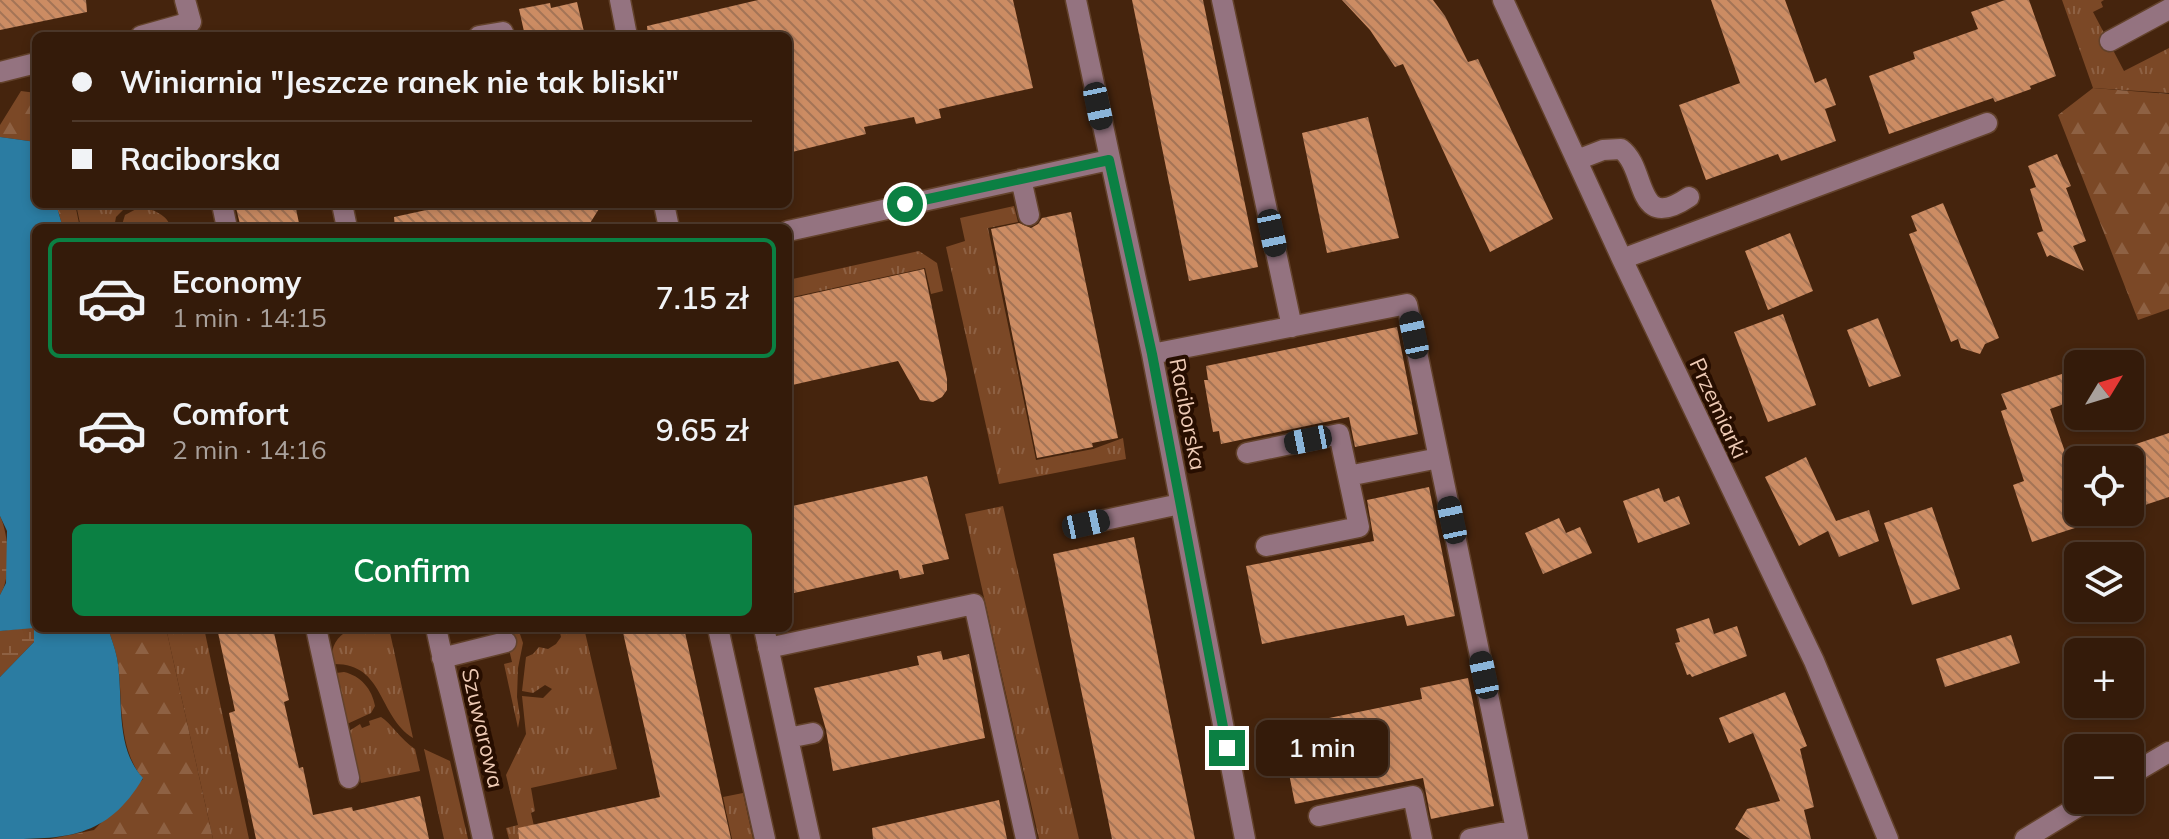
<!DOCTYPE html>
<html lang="en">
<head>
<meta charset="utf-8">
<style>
  body { margin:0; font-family:Mulish,sans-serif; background:#3f2818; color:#f1f3f6; height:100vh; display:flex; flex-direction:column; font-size:30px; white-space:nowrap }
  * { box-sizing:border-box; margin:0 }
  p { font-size:26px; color:#a9a19c }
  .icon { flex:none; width:44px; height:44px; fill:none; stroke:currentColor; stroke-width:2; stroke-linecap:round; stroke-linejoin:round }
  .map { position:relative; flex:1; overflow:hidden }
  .side { position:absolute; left:32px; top:224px; width:760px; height:408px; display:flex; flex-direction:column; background:#341b0a; border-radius:12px; box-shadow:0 4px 12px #0003,0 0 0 2px #4e392b }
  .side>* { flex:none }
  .top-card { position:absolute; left:32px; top:32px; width:760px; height:176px; border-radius:12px; box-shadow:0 4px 12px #0003,0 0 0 2px #4e392b; display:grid; align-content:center; height:176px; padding:0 40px; background:#341b0a }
  .needle { width:52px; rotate:52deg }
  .tools { position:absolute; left:2064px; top:350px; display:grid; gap:16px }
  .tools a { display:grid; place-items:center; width:80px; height:80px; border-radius:12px; background:#341b0a; box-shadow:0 4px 12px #0003,0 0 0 2px #4e392b; font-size:40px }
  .end { position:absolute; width:36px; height:36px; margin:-18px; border:10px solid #0b8043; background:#fff; box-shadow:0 0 0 4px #fff }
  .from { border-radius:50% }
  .bubble { position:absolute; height:56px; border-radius:12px; background:#341b0a; box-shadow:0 4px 12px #0003,0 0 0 2px #4e392b; font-size:26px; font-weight:600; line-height:56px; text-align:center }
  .car { position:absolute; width:24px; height:48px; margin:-24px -12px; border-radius:10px; box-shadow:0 0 6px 2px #0007; background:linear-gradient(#222 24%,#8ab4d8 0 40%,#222 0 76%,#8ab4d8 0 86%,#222 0) }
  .top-card b { display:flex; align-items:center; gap:28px; height:76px; font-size:30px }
  .top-card b+b { border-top:2px solid #4e392b }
  .top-card i { width:20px; height:20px; background:#f1f3f6 }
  ul { padding:14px 0 0; list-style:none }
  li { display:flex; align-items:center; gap:24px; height:120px; margin:0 16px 12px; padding:0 24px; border:4px solid transparent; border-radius:12px }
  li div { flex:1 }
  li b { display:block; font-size:30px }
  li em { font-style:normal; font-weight:600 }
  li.current { border-color:#0b8043 }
  li>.icon { width:72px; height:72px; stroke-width:1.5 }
  .cta { display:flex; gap:16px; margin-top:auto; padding:16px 40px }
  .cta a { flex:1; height:92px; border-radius:12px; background:#0b8043; color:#fff; font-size:32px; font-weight:600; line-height:92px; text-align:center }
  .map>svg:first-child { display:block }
  .grass { fill:url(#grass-tufts) }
  .forest { fill:url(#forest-firs) }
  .wetland { fill:url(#wetland-marsh) }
  .water { fill:#2b7ca2 }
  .building { fill:url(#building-back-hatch) }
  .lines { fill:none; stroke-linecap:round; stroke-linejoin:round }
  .minor-casing { stroke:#63422b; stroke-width:23 }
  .minor { stroke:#947380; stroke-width:20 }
  .route { stroke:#0b8043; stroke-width:10 }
  .labels { text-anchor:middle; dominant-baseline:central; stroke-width:8; stroke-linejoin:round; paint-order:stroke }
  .street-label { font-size:22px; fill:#eecab4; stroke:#270e00 }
</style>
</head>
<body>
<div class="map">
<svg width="2169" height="839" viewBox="0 0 2169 839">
  <defs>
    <pattern id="grass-tufts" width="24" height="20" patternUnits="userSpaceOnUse" patternTransform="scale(2)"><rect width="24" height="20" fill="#7b4826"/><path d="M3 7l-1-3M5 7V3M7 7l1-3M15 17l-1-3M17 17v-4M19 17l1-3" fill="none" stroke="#8e6143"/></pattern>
    <pattern id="forest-firs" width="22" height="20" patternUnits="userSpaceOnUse" patternTransform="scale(2)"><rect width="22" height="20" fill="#7b4826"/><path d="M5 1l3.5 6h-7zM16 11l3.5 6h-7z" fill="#8e6143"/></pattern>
    <pattern id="wetland-marsh" width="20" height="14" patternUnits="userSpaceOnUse" patternTransform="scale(2)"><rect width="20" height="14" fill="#7b4826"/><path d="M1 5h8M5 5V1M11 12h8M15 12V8" fill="none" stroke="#8e6143"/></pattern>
    <pattern id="building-back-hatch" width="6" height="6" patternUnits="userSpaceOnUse" patternTransform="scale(2)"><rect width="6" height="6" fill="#cc8c63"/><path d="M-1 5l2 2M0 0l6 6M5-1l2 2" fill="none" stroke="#a47456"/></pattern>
  </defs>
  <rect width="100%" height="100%" fill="#45240d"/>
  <path class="grass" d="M2062 0H2104L2101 2 2103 7 2093 12 2124 71 2169 48V93L2093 88Z
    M76 204H129L116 217 114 228H81Z
    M1014 206 1018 222 988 228 1036 460 1093 449 1123 438 1126 459 999 484 946 247 965 241 960 218Z
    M140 207C153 209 168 215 171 228H121L125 215Z
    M919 251 937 263 943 291 931 294 925 268 788 298V280Z
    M1003 506 1079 839H1039L965 514Z
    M166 628H204L249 839H213Z
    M354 628H389L413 738C377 715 385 663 333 664 329 646 338 634 354 628Z
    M504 628H518L523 643 518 668 517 697 520 717 518 728 504 664 512 662Z
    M559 628H584L617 769 531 788 535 811 531 813 537 839H509L506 828 518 825 506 775 526 734 522 696 543 698 552 689 545 685 533 693 522 691 526 657 533 654 539 647 548 649 556 644 561 637Z
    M344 672C361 676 372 689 375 706L371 713 347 724 336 673Z
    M381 717C391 723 401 740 415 749L420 771 361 783 349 731 360 724 362 728 370 725 369 721Z
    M424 749 450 761 468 839H444Z
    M743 793 753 839H732L723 797Z"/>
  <path class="forest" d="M2093 88 2169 94V309L2138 320 2058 115Z
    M21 91 36 93V142L0 137V125Z
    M56 204H75L80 228H63Z
    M108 628H166L213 839H50L94 830 143 779C116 745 124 699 117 658 115 648 111 638 108 628Z"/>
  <path class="wetland" d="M0 516C9 535 12 577 0 595Z
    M34 627V642L0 677V631Z"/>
  <path class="water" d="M0 137 36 142V204H56L63 228H36V628H108C111 638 115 648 117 658 124 697 114 747 143 778 107 839 65 839 0 839V677L34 642V628L0 631V595L6 583 7 531 0 516Z"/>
  <path class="building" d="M0 0H86L87 12 0 30Z
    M758 0H1013L1033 88 939 109 941 118 916 124 914 117 864 127 866 134 788 153V36H648L647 26Z
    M1132 0H1203L1258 267 1189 281Z
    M1342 0H1433L1445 16 1468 62 1478 59 1553 219 1490 252 1403 64 1395 67 1370 30Z
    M1711 0H1785L1815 83 1826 78 1836 105 1825 109 1836 141 1781 161 1778 154 1706 180 1679 105 1740 83Z
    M2005 0H2029L2056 76 2030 86 2031 89 1995 102 1993 98 1889 134 1869 76 1915 59 1913 52 1978 29 1971 12Z
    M577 2 585 36H525L519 9 550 3 551 8Z
    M1368 117 1399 238 1327 253 1302 133Z
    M2057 154 2071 186 2066 188 2086 241 2073 246 2084 271 2050 255 2047 257 2037 233 2043 231 2030 189 2036 187 2028 166Z
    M1943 203 1999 338 1985 344 1980 354 1961 348 1958 339 1951 342 1909 234 1917 231 1911 216Z
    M235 204H295L300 228H241Z
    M454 204H602L587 228H395L394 217Z
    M1071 212 1118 438 1092 443 1093 447 1037 458 991 229 1019 223 1031 228 1038 224 1042 218Z
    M1790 233 1813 291 1768 310 1745 251Z
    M924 269 947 379V390L942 397 933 402 920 400 898 361 788 386V299Z
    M1783 314 1816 405 1768 422 1734 332Z
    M1878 318 1901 376 1869 387 1847 330Z
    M1397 327 1418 434 1355 447 1349 417 1221 444 1219 431 1213 432 1204 380H1208L1206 366Z
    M2068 372 2078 399 2050 409 2070 466 2078 463V527L2032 542 2013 485 2024 481 2001 411 2007 409 2001 394Z
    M2169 433V497L2130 510V446Z
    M1806 457 1836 521 1869 510 1879 541 1839 557 1828 531 1799 546 1765 477Z
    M927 476 949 559 922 565 924 574 900 579 898 570 794 593 788 567V507Z
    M1429 487 1455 616 1407 626 1404 615 1262 644 1246 566 1374 541 1367 500Z
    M1659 488 1664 502 1679 496 1690 524 1638 543 1623 501Z
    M1932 507 1960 589 1912 605 1884 523Z
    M1559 518 1566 533 1580 527 1592 553 1543 574 1525 533Z
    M1134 537 1169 712 1195 839H1112L1053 554Z
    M1709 618 1714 634 1737 626 1747 656 1692 677 1690 674 1687 675 1675 643 1680 642 1676 629Z
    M217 628H273L289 700 284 702 299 768 303 767 313 815 352 807 353 811 420 796 429 839H256L229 713 235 711Z
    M622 628H684L731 839H519L518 828 660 797Z
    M2011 635 2020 663 1945 687 1936 659Z
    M941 651 943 660 969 654 985 738 833 771 826 730 814 688 919 665 917 656Z
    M1468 678 1494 806 1431 819 1423 778 1295 804 1280 728 1422 699 1420 688Z
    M1785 692 1807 746 1800 749 1814 807 1804 810 1811 839H1750L1735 829 1747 809 1780 801 1753 733 1729 743 1719 718Z
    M999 800 1007 839H873L872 828Z"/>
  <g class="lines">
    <g class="minor-casing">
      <path id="minor" d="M620 0 627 36
        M1076 0 1152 354 1245 839
        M1222 0 1292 327
        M1503 0 1622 259 1814 661 1888 839
        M141 36 191 22 185 0
        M479 36 503 32 504 36
        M2110 41 2169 9
        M0 72 36 63
        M1577 160 1603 150 1621 149C1648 169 1634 234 1689 197
        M1021 179 1029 215
        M222 204 227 228
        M342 204 347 228
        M664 204 669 228
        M788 231 1109 160
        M1622 259 1987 123
        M1152 354 1407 304 1518 839
        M1247 453 1339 434 1359 527 1266 546
        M1348 476 1439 458
        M1086 524 1180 504
        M316 628 349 778
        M436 628 483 839
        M718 628 765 839
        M764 628 810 839
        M768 648 974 604 1026 839
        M442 658 506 642
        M788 738 813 733
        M2130 775 2169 752
        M1319 816 1413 796 1422 839
        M1470 839 1516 830
        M2025 839 2089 800"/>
    </g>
    <use href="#minor" class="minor"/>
  </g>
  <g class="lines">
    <path class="route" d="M905 204 1109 160 1152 354 1227 748"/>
  </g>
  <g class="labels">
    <g class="street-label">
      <text transform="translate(1719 408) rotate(65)">Przemiarki</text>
      <text transform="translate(1188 414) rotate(79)">Raciborska</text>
      <text transform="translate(483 728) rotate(77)">Szuwarowa</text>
    </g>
  </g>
</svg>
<div class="tools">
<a><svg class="needle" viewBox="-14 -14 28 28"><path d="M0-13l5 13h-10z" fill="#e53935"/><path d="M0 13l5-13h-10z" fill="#a9a19c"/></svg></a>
<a><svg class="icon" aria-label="locate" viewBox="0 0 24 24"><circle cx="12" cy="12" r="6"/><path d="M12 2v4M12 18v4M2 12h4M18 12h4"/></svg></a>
<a><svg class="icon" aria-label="layers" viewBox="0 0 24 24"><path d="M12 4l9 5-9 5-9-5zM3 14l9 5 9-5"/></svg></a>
<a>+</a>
<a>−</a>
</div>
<i class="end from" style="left:905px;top:204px"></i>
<i class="end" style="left:1227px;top:748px"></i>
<div class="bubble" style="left:1256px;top:720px;width:132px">1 min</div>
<i class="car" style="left:1098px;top:106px;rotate:168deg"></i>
<i class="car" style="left:1272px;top:233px;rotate:168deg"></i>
<i class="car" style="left:1414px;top:335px;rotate:348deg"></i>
<i class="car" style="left:1308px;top:440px;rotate:259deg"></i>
<i class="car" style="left:1452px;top:520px;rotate:348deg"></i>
<i class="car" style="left:1086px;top:524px;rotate:78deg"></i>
<i class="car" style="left:1484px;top:675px;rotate:348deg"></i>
<div class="top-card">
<b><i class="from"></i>Winiarnia &quot;Jeszcze ranek nie tak bliski&quot;</b>
<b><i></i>Raciborska</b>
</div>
<section class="side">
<ul>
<li class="current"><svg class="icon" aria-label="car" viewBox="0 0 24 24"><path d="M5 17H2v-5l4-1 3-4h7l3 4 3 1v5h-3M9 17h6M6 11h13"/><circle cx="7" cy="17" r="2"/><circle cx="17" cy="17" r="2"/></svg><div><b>Economy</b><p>1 min · 14:15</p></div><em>7.15 zł</em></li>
<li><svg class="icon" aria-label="car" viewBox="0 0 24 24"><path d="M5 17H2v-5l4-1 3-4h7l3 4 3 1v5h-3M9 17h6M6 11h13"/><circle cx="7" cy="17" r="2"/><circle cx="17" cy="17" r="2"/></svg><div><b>Comfort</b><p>2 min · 14:16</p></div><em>9.65 zł</em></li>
</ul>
<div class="cta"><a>Confirm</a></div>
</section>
</div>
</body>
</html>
